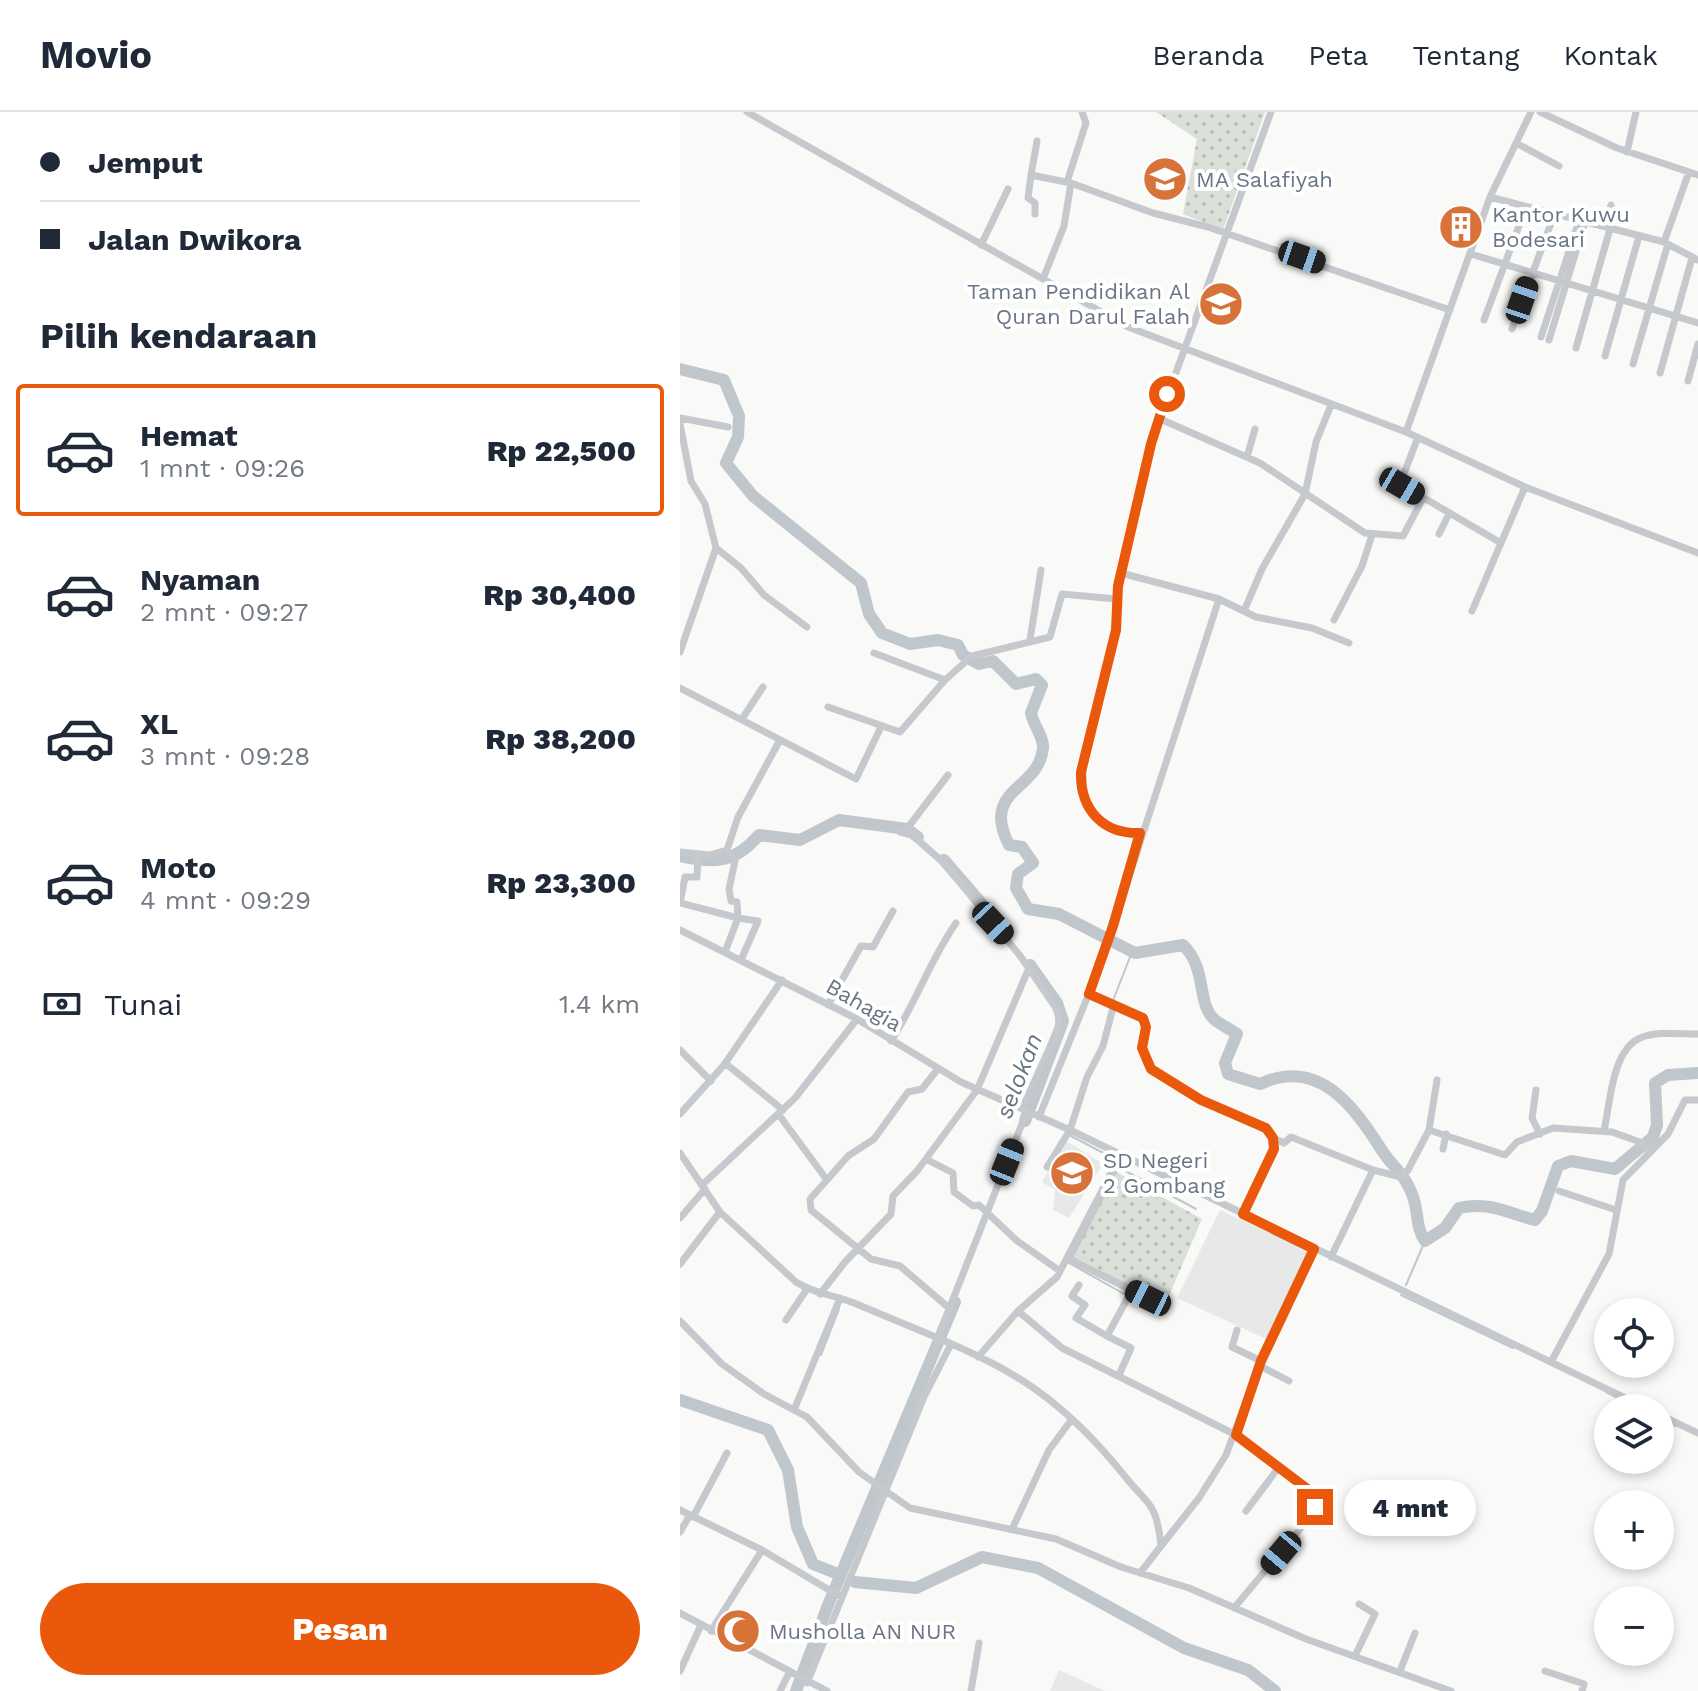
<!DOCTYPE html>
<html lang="id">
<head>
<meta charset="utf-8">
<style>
  body { margin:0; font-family:"Work Sans",sans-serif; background:#f6f6f7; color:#1f2937; height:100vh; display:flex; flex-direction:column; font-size:30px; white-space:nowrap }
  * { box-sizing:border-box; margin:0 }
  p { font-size:26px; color:#747a83 }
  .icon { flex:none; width:44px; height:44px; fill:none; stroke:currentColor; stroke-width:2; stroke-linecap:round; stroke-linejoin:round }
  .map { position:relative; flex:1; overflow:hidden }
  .side { display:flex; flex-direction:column; background:#fff; width:680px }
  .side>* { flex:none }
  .banner { display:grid; align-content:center; height:176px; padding:0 40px; background:#fff }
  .fabs { position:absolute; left:914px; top:1186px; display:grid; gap:16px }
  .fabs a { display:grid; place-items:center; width:80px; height:80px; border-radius:50%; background:#fff; box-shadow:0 4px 12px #0003; font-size:40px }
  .end { position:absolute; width:36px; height:36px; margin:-18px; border:10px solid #ea580c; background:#fff; box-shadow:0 0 0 4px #fff }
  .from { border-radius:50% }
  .bubble { position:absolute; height:56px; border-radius:28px; background:#fff; box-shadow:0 4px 12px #0003; font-size:26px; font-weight:800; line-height:56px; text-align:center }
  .car { position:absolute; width:24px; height:48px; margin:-24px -12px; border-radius:10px; box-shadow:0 0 6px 2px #0007; background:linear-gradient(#222 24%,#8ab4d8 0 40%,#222 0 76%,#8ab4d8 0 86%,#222 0) }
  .banner b { display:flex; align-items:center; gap:28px; height:76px; font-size:30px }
  .banner b+b { border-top:2px solid #e0e1e3 }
  .banner i { width:20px; height:20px; background:#1f2937 }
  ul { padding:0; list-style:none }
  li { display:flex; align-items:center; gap:24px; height:132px; margin:0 16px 12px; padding:0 24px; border:4px solid transparent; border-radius:8px }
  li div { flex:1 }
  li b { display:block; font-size:30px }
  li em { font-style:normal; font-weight:800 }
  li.on { border-color:#ea580c }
  li>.icon { width:72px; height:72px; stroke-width:1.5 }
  h2 { padding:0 40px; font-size:36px; line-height:96px }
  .pay { display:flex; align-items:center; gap:20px; height:88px; padding:0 40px; font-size:30px }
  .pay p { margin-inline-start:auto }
  .primary-button { display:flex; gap:16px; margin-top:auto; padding:16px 40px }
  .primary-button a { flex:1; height:92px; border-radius:48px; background:#ea580c; color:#fff; font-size:32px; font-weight:800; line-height:92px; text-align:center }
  header { display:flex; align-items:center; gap:48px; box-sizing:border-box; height:112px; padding:0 40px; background:#fff; border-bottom:2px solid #e0e1e3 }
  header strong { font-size:38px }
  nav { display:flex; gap:44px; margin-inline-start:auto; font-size:28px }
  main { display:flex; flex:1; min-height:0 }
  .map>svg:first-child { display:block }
  .built { fill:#e7e8e8 }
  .grass { fill:url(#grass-dots) }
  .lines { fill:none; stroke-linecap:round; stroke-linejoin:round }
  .stream { stroke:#bfc7cc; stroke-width:2 }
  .river { stroke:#bfc7cc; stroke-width:12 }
  .minor { stroke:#c5c8cc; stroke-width:7 }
  .route { stroke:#ea580c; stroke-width:10 }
  .labels { text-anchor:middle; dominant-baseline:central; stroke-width:8; stroke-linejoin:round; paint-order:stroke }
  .poi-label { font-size:22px; fill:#6a7686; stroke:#fff; text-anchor:start }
  .street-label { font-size:22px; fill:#6a7686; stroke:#fff }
  .water-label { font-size:24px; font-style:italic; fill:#667680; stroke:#fff }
</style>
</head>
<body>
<header>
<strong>Movio</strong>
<nav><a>Beranda</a><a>Peta</a><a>Tentang</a><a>Kontak</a></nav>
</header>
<main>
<section class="side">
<div class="banner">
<b><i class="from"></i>Jemput</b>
<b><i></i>Jalan Dwikora</b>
</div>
<h2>Pilih kendaraan</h2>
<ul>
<li class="on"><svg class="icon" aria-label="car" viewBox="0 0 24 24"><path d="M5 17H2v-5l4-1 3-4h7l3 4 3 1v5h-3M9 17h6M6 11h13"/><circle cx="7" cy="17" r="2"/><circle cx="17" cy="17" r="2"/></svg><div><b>Hemat</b><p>1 mnt · 09:26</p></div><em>Rp 22,500</em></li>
<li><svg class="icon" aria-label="car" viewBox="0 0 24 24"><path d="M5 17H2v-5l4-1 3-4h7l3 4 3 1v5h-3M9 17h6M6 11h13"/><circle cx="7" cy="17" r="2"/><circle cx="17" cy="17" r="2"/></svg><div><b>Nyaman</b><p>2 mnt · 09:27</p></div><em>Rp 30,400</em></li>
<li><svg class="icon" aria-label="car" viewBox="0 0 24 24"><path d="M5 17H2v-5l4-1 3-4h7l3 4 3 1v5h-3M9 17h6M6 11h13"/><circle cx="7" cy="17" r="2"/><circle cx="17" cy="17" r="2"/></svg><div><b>XL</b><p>3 mnt · 09:28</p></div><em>Rp 38,200</em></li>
<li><svg class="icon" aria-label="car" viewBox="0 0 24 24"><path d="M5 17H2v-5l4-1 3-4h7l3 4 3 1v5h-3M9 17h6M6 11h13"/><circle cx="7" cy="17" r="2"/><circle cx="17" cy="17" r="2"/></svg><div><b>Moto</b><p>4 mnt · 09:29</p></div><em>Rp 23,300</em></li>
</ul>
<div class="pay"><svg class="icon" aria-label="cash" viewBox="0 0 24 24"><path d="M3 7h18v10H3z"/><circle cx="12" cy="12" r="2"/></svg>Tunai<p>1.4 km</p></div>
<div class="primary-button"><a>Pesan</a></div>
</section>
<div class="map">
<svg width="1018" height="1579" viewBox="0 0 1018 1579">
  <defs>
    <pattern id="grass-dots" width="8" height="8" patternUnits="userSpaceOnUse" patternTransform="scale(2)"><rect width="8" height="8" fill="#dae0d8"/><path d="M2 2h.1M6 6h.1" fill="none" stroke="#b5bab5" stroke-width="1.8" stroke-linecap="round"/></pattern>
  </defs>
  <rect width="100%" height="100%" fill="#f9f9f7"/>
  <path class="built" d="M385 1028 423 1052 389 1106 373 1098 375 1078 362 1070Z
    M540 1098 628 1138 586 1227 497 1186Z
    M379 1558 425 1579H370Z"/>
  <path class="grass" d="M476 0H585L543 118 503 102 517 27Z
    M429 1056 522 1107 482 1200 387 1148Z"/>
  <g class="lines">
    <path class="stream" d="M432 891 452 840
      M391 1024 435 1047
      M440 1056 516 1097
      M392 1146 441 1050
      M389 1151 446 1183
      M726 1173 745 1129
      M721 1183 833 1236
      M452 1186 458 1190
      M141 1243 159 1197
      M926 1280 957 1296
      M980 1307 995 1314"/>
    <path class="river" d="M0 257 44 268 59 304 58 325 46 351 73 384 181 471 189 502 202 521 230 532 258 528 278 533 283 543 299 552 313 549 336 572 356 567 362 573 351 601C353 613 364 625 363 636 359 679 300 676 329 733L342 735 353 751 338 762 336 776 348 797 379 802 455 841 503 833C528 857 516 892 535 908 541 913 550 917 557 922L545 951 548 962 580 972C638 945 673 993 701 1037 712 1055 723 1059 732 1082 739 1098 735 1115 745 1129L765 1116 779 1096C809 1089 827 1101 855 1108L862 1099 878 1054 891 1049 935 1057 973 1025 977 1013 975 971 988 963 1018 961
      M0 744C35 752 55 751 79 723L120 728 159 708 227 717 238 725
      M264 748 301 791
      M345 1009 383 909 377 891 350 853
      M0 1288 88 1318 108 1358 117 1415 133 1452 153 1460
      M175 1470 236 1476 302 1445 358 1456 504 1536 568 1558 595 1579
      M116 1579 148 1493 275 1190"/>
    <path class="minor" d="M67 0 448 215 726 320 845 375 1018 441
      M860 0 937 36 1018 63
      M836 31 879 54
      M947 40 956 0
      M351 63 357 29
      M387 70 406 11 402 0
      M810 85 984 130 1018 148
      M355 102V91L348 86 351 63 391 71 473 101 528 115 770 198
      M925 115 931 93
      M984 130 1009 60
      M301 133 328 77
      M791 142 1018 211
      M363 167 384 114 391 71
      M804 208 846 95
      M832 217 874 103
      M861 225 899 109
      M869 228 905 110
      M896 236 930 117
      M925 244 959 124
      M953 252 987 135
      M980 261 1012 146
      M1008 269 1018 232
      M0 306 48 315
      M478 306 580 351 685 421 723 424 743 386
      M0 312 11 369 25 392 36 436 0 540
      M726 320 810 85 851 0
      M738 325 720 372 821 431 845 375
      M567 345 575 317
      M759 422 769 402
      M36 436 61 456 84 483 127 515
      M441 461 539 487 576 505 632 516 669 531
      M564 499 582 457 625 382 636 330 651 293
      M792 499 821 431
      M654 508 682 454 692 423
      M350 528 361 458
      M194 541 265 568 292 544 370 525 382 482 436 487
      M0 576 176 667 201 615
      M148 595 220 620 265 568
      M62 607 83 575
      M220 720 232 723 264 751 341 845 378 899 379 915 342 997
      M227 721 229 714 268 663
      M460 721 437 720 412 701 403 680V652L436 518V487L475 318 591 0
      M47 738 55 749 49 777 51 789 57 790 58 806 78 809 61 848
      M0 740 30 743 47 738 58 705 100 628
      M18 743 17 765H5L0 791 58 806 45 840
      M0 818 177 907 281 970 390 1018 966 1296
      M409 882 463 906 466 915 462 936 471 957 521 988 590 1020 594 1037 563 1102
      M148 893 181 834 193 835 213 799
      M211 929C236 891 250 848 276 811
      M0 938 31 969
      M45 951 103 998
      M856 978 852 1006 860 1022
      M0 1002 44 953 102 868
      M99 1003 147 1068 130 1087 131 1098 191 1147 220 1154 269 1196
      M359 1005 420 854 539 487
      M749 1018 757 968
      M924 1019C930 992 932 938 960 926 976 919 1001 922 1018 922
      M593 1026 604 1031 611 1025 693 1058
      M763 1037 766 1022
      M0 1041 40 1100 116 1170C136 1183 158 1183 179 1193 230 1215 294 1238 340 1267 380 1292 414 1326 443 1362 469 1395 476 1388 481 1434L460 1461
      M246 1047 273 1061 274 1080 293 1094 299 1093 336 1128 380 1159
      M367 1055 390 1018 407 965 423 934 434 892
      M147 1068 168 1044 194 1027 228 980 242 977 257 958
      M22 1073 115 986 177 907
      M879 1079 936 1098
      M0 1106 25 1077
      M651 1145 693 1058 721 1065 728 1058 749 1018 825 1043 837 1030 873 1016 932 1020 960 1030 971 1040
      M387 1146 468 1186
      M0 1152 39 1101
      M399 1173 392 1184 405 1193 396 1206 427 1224
      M140 1182 165 1150 211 1102 213 1084 237 1059 297 978 349 856
      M338 1199 382 1236 556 1323 634 1382 635 1395 626 1410 554 1496
      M106 1208 127 1177
      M0 1209 42 1252 84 1282 127 1305 179 1360 230 1396 376 1427 441 1455 509 1476 626 1527 771 1579
      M557 1218 552 1235 581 1249
      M257 1228 347 999
      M298 1245 338 1199 377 1165 440 1044
      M871 1250 929 1142 943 1068 988 1022 1005 988H1018
      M580 1254 609 1269
      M439 1263 451 1236 427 1224 452 1178
      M114 1298 160 1186
      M980 1303 1018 1321
      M0 1398 82 1438 161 1485
      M566 1399 599 1355
      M13 1405 47 1341
      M332 1417 369 1338 392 1307
      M0 1420 10 1403
      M481 1434 519 1386 546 1343 581 1249 634 1137
      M0 1501 147 1579
      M31 1519 82 1438
      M675 1544 695 1502 679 1492
      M0 1559 21 1513
      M720 1559 735 1521
      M865 1559 904 1572 902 1579
      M127 1571 244 1285 270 1234
      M100 1579 109 1561
      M291 1579 299 1531"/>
  </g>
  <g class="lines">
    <path class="route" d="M487 282 471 332 438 474 436 518 401 660C400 698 423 722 460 721L433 814 409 882 463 906 466 915 462 936 471 957 521 988 586 1016 593 1026 594 1037 563 1102 634 1137 581 1249 556 1323 634 1382 635 1395"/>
  </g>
  <defs>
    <g id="school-disc" transform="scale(2.3)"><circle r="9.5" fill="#d77239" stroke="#fff"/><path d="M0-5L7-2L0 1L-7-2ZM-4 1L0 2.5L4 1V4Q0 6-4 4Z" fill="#fff"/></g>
    <g id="building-disc" transform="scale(2.3)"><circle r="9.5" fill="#d77239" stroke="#fff"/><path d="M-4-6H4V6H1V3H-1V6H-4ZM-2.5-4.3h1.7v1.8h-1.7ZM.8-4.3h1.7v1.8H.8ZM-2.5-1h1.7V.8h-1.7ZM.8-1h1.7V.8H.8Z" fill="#fff"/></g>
    <g id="mosque-disc" transform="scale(2.3)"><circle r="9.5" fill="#d77239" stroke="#fff"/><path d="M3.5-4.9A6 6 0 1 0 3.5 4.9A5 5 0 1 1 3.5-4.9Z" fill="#fff"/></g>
  </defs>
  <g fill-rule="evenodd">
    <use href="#school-disc" x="485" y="67"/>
    <use href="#building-disc" x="781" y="115"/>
    <use href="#school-disc" x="541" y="192"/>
    <use href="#school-disc" x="392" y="1061"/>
    <use href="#mosque-disc" x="58" y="1519"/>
  </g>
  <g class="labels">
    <g class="poi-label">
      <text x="516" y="67">MA Salafiyah</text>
      <text x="812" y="102">Kantor Kuwu<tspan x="812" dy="25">Bodesari</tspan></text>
      <text x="510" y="179" text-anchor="end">Taman Pendidikan Al<tspan x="510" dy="25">Quran Darul Falah</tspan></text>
      <text x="423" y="1048">SD Negeri<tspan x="423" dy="25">2 Gombang</tspan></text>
      <text x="89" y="1519">Musholla AN NUR</text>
    </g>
    <g class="street-label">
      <text transform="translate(184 893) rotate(30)">Bahagia</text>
    </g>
    <g class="water-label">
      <text transform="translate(339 964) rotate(-69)">selokan</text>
    </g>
  </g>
</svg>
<div class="fabs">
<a><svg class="icon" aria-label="locate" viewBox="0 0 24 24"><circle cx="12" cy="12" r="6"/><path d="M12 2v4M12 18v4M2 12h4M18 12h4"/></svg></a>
<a><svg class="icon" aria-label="layers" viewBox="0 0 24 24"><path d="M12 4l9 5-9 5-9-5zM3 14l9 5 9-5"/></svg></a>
<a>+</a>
<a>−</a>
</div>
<i class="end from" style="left:487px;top:282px"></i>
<i class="end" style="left:635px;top:1395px"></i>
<div class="bubble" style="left:664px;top:1368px;width:132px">4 mnt</div>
<i class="car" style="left:622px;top:145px;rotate:109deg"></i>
<i class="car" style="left:842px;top:188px;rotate:19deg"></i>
<i class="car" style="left:722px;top:374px;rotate:120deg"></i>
<i class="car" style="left:313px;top:811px;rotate:137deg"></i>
<i class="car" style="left:327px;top:1050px;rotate:22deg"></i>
<i class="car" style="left:468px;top:1186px;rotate:296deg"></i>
<i class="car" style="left:601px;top:1441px;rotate:220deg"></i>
</div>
</main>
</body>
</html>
